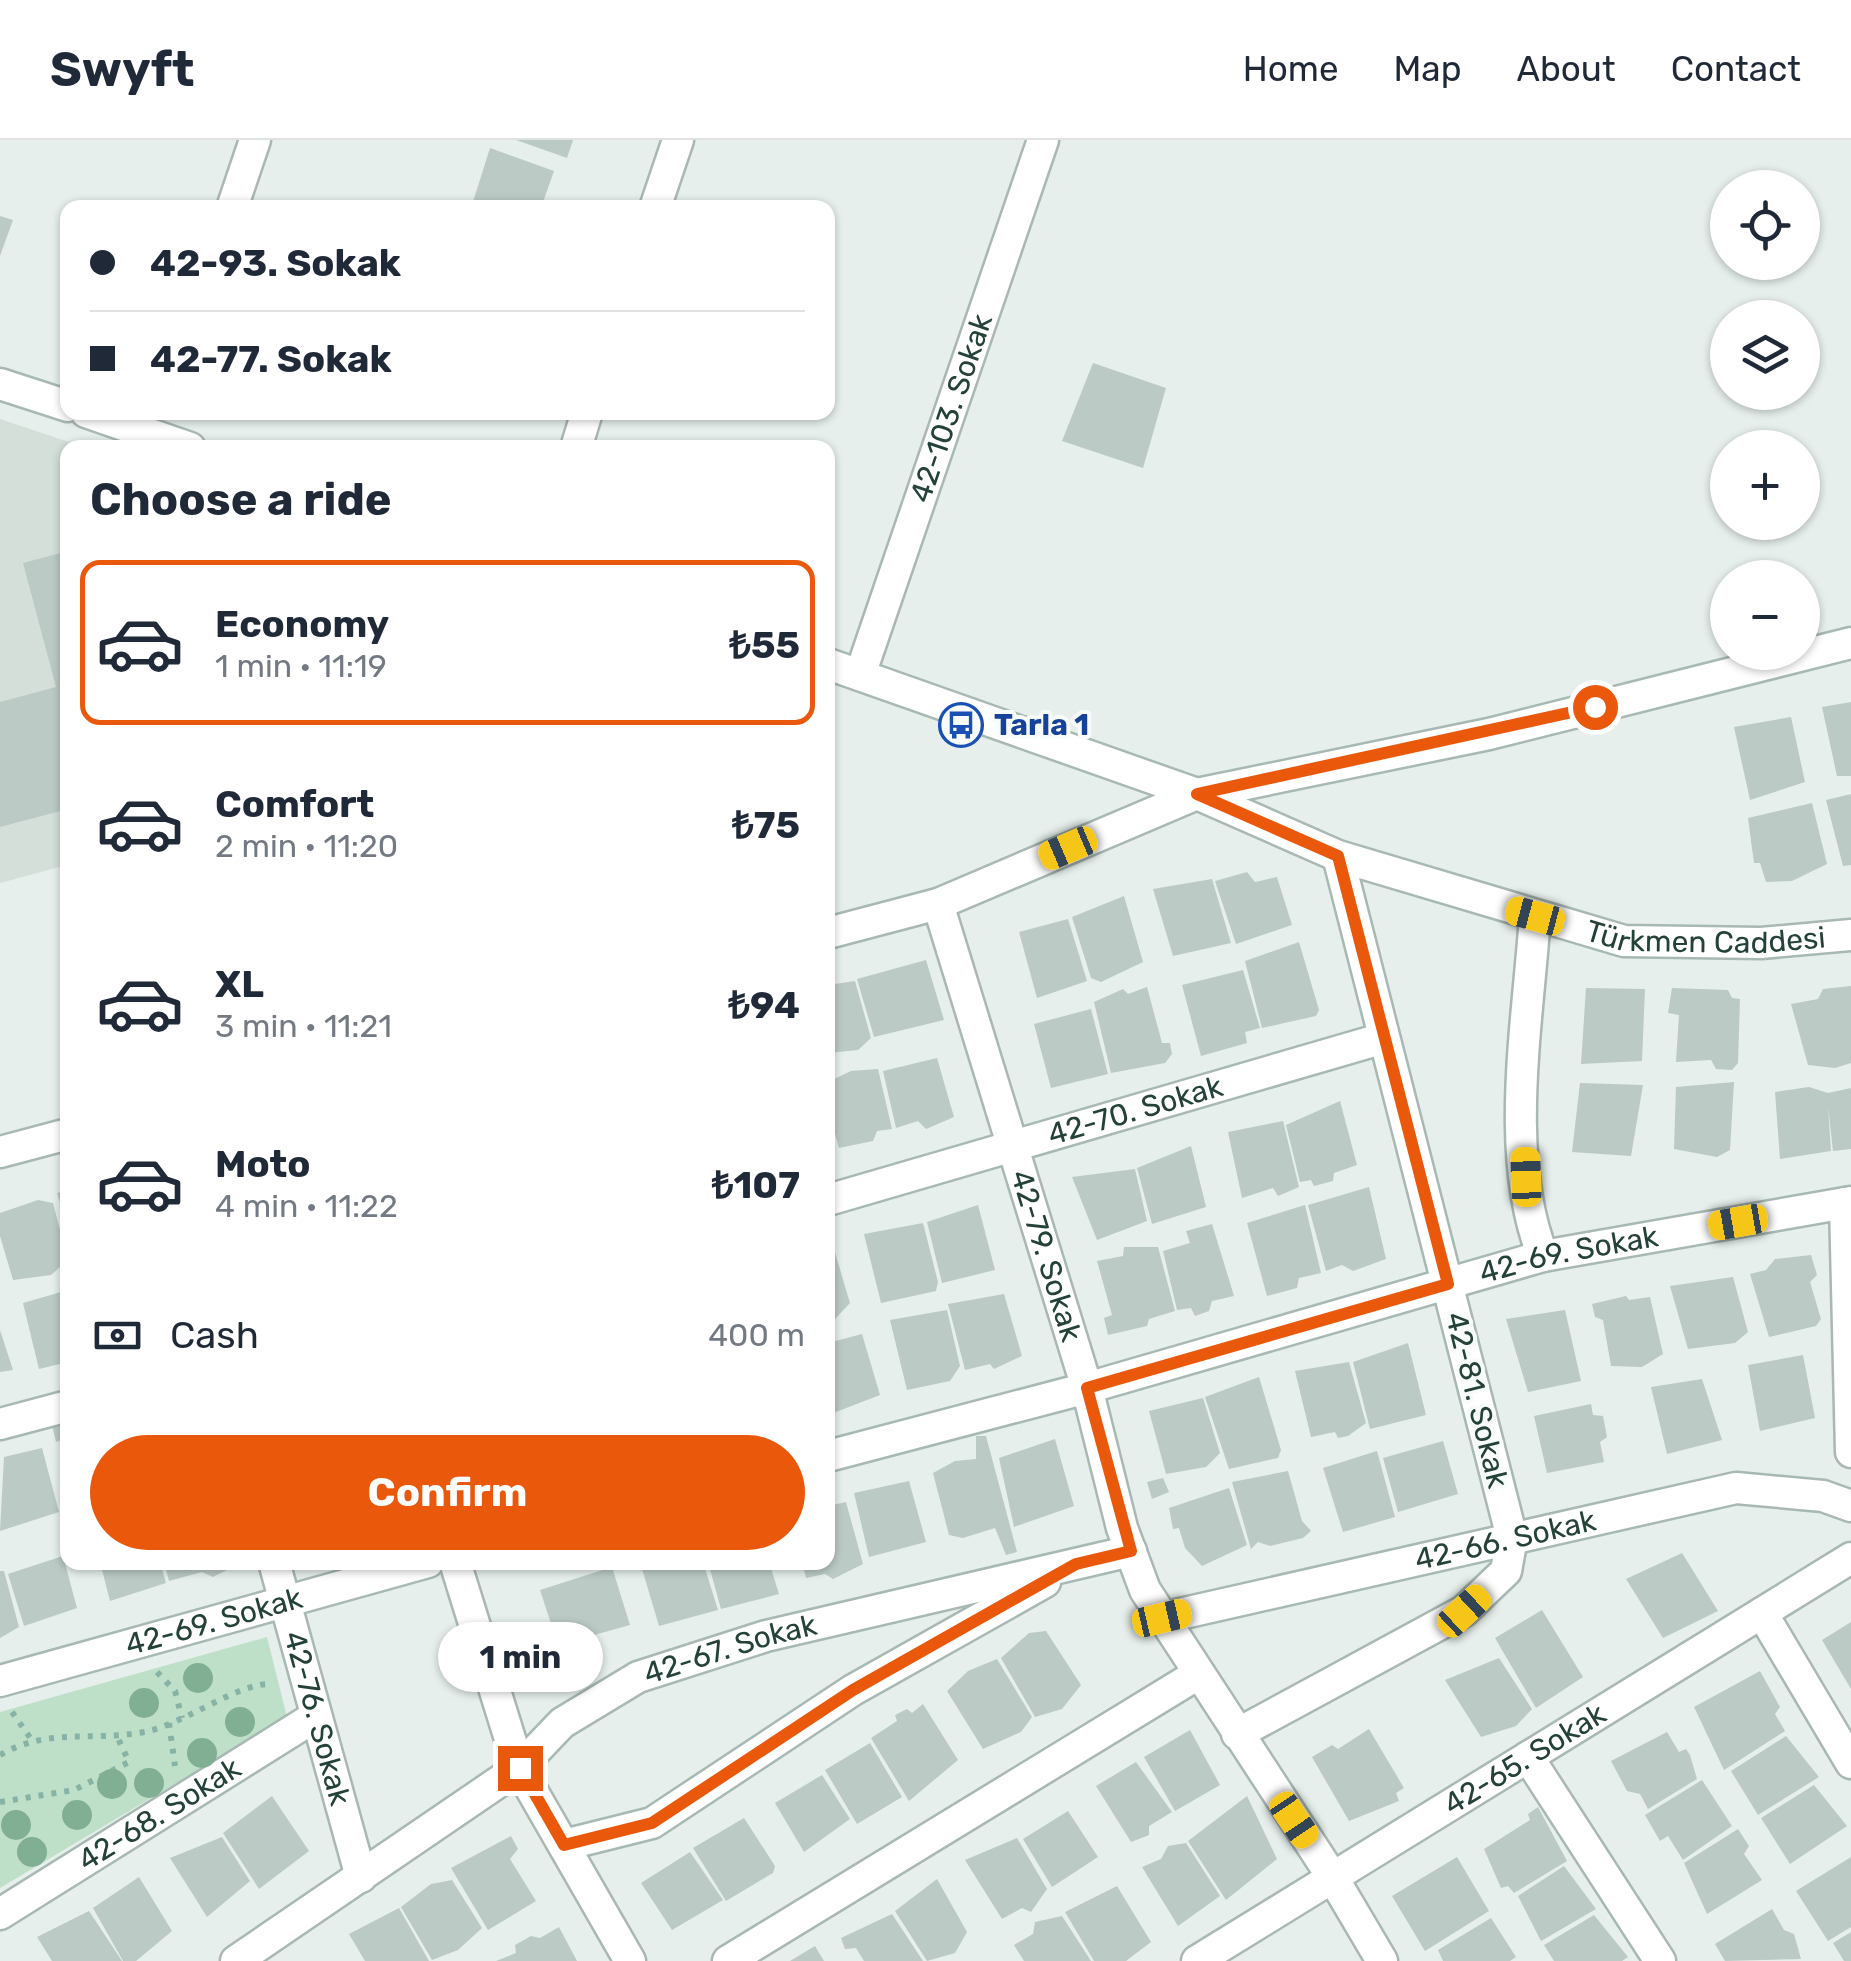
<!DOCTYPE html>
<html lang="en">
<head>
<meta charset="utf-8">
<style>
  body { margin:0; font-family:Rubik,sans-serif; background:#f2f2f3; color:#1f2937; height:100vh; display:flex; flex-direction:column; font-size:38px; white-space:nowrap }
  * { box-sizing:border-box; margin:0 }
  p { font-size:32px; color:#747a83 }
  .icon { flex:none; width:55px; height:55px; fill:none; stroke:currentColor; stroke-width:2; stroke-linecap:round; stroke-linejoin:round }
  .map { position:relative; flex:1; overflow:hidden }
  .side { position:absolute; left:60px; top:300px; width:775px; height:1130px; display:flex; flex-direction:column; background:#fff; border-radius:20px; box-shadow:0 2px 8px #0004 }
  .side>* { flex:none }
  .banner { position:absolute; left:60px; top:60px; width:775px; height:220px; border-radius:20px; box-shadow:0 2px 8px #0004; display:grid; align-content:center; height:220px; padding:0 30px; background:#fff }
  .controls { position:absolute; left:1710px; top:30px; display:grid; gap:20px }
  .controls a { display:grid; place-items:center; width:110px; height:110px; border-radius:50%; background:#fff; box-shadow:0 2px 8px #0004; font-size:50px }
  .end { position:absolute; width:45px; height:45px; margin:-22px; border:12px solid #ea580c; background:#fff; box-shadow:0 0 0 5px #fff }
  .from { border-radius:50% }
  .bubble { position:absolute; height:70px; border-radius:35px; background:#fff; box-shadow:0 2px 8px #0004; font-size:32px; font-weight:700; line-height:70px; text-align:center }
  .car { position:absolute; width:30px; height:60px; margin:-30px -15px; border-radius:12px; box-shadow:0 0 8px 2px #0007; background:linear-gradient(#f5c518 24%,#345 0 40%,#f5c518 0 76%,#345 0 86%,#f5c518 0) }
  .banner b { display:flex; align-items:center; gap:35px; height:95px; font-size:38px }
  .banner b+b { border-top:2px solid #e0e1e3 }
  .banner i { width:25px; height:25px; background:#1f2937 }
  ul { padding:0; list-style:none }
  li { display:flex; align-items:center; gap:30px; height:165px; margin:0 20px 15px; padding:0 10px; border:5px solid transparent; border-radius:20px }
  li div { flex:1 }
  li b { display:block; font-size:38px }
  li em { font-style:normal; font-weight:700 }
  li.active { border-color:#ea580c }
  li>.icon { width:90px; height:90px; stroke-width:1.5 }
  h2 { padding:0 30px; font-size:45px; line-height:120px }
  .pay { display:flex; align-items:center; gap:25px; height:110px; padding:0 30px; font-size:38px }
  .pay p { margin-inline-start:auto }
  .cta { display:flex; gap:20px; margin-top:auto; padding:20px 30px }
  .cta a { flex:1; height:115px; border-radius:60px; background:#ea580c; color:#fff; font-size:40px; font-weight:700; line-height:115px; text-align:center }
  header { display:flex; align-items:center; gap:60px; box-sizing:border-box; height:140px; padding:0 50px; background:#fff; border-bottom:2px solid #e0e1e3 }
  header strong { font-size:48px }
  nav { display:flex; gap:55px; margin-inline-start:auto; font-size:35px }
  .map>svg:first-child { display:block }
  .built { fill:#d4dfda }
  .green { fill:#bfe0c8 }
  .building { fill:#bbcac4 }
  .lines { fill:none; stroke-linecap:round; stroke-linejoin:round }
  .minor-casing { stroke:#a8b8b2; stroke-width:35 }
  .path { stroke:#86b3a5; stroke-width:6; stroke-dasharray:5 8; stroke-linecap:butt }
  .minor { stroke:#fff; stroke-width:30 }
  .tree { fill:#80af93 }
  .route { stroke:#ea580c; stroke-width:12 }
  .labels { text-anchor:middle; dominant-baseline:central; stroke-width:8; stroke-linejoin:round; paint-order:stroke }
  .street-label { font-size:30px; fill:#24423a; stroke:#f7fbf9 }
  .transit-label { font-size:30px; font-weight:bold; fill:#164399; stroke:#f7fbf9; text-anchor:start }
</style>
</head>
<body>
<header>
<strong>Swyft</strong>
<nav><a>Home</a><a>Map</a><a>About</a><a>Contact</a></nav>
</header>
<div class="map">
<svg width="1851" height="1821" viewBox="0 0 1851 1821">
  <rect width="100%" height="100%" fill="#e6efeb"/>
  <path class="built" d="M0 279 84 307 68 308 67 725 0 743Z"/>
  <path class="green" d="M267 1497 287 1577 0 1748V1572Z"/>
  <path class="building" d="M516 0H573L567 18Z
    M490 8 554 31 541 68H471Z
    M0 76 13 80 0 116Z
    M1093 223 1166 248 1143 328 1062 301Z
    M68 411V669L0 687V562L56 547 23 423Z
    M1851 562V636H1837L1822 567Z
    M1791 577 1805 642 1750 660 1734 587Z
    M1851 654V725L1843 726 1826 660Z
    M1812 663 1827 724 1792 741 1766 742 1760 723H1754L1748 678Z
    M1247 732 1255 742 1277 737 1292 785 1236 804 1215 741Z
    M1212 739 1231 803 1173 816 1153 749Z
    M1124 756 1143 822 1101 842 1091 838 1072 777Z
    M1068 779 1087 841 1037 858 1019 792Z
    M1299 802 1319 870 1316 876 1262 888 1245 821Z
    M926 820 944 880 874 897 857 839Z
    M1243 830 1260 888 1245 892 1247 903 1201 916 1182 845Z
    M855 841 871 898 858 910 828 913V845Z
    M1851 846V923L1835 928 1808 925 1791 864 1818 859 1823 849Z
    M1147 847 1162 903H1170L1172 914 1165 923 1111 933 1094 862 1123 849 1128 854Z
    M1586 848 1645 849 1642 921 1581 924Z
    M1672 848 1728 850 1732 858 1740 859 1738 923 1732 930 1716 929 1711 920 1676 922 1679 875 1668 873Z
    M1091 869 1108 934 1051 948 1034 884Z
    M937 918 954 977 926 989 918 981 896 988 883 931Z
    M878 929 892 989 877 991 873 1001 839 1008 828 968V942L851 931Z
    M1734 942 1730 1010 1717 1017 1674 1009 1676 947Z
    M1580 943 1643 945 1631 1016 1572 1012Z
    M1809 947 1828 953 1851 948V1009L1833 1011 1828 966 1831 1011 1780 1019 1775 952Z
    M1340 961 1357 1025 1334 1033 1333 1041 1314 1046 1311 1040 1300 1042 1286 985Z
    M1283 981 1299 1047 1278 1056 1273 1048 1242 1058 1228 992Z
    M1191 1006 1206 1067 1152 1084 1137 1028Z
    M1135 1029 1147 1081 1097 1100 1072 1037Z
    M1369 1047 1386 1119 1353 1131 1342 1125 1326 1131 1308 1065Z
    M68 1050V1084H67L57 1053Z
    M38 1060 53 1063 68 1120 51 1135 13 1140 0 1096V1073Z
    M978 1065 995 1130 942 1143 927 1082Z
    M1305 1065 1321 1133 1299 1138 1297 1148 1267 1156 1247 1083Z
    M923 1083 938 1142 936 1151 881 1163 864 1094Z
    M1212 1084 1234 1156 1212 1161 1209 1171 1195 1176 1191 1168 1177 1170 1163 1111 1190 1103 1186 1091Z
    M831 1099 850 1163 835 1179H828V1100Z
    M1124 1107H1158L1175 1171 1149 1179 1147 1186 1108 1195 1104 1178 1112 1175 1097 1121 1123 1116Z
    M1811 1115 1817 1135 1810 1142 1821 1179 1816 1186 1769 1197 1750 1134 1766 1130 1775 1119Z
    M1733 1137 1748 1192 1735 1203 1688 1209 1670 1146Z
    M68 1150V1222L39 1229 23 1163Z
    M1004 1154 1022 1216 994 1229 990 1224 965 1230 948 1164Z
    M1626 1156 1629 1160 1650 1157 1663 1214 1642 1227 1611 1226 1603 1180 1595 1177 1592 1164Z
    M947 1170 960 1226 950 1241 907 1250 890 1180Z
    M1565 1170 1581 1241 1528 1252 1506 1179Z
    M0 1190 13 1230 0 1232Z
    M862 1194 880 1255 828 1275V1203Z
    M1408 1203 1426 1275 1370 1289 1353 1222Z
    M1803 1215 1815 1278 1760 1291 1748 1225Z
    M1349 1222 1366 1283 1348 1296 1338 1298 1335 1292 1311 1297 1295 1231Z
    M1259 1237 1281 1310 1278 1318 1229 1329 1205 1257Z
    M1702 1239 1722 1300 1667 1314 1651 1247Z
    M1203 1258 1220 1313 1206 1327 1166 1334 1149 1271Z
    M1591 1264 1593 1275 1603 1276 1607 1297 1600 1302 1604 1322 1547 1333 1534 1276Z
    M68 1269V1298L56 1302 50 1276Z
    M976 1296H986L1017 1412 1006 1415 995 1388 963 1398 949 1395 933 1333 955 1321 976 1319Z
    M1055 1299 1074 1366 1014 1387 999 1318Z
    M1443 1301 1458 1354 1398 1372 1383 1318Z
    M42 1308 59 1372 0 1391 4 1317Z
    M1377 1311 1395 1377 1343 1392 1323 1328Z
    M1288 1331 1302 1381 1311 1391 1303 1398 1270 1406 1258 1402 1251 1409 1232 1342Z
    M1163 1338 1169 1352 1152 1359 1147 1342Z
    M909 1341 926 1402 869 1417 854 1353Z
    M1229 1348 1247 1405 1202 1426 1185 1408 1179 1388 1173 1389 1169 1368Z
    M846 1362 863 1424 833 1439 825 1434 806 1438 802 1422H828V1366Z
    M1682 1413 1718 1471 1663 1498 1626 1439Z
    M63 1416 77 1468 24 1486 8 1434Z
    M100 1422H160L166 1443 110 1461Z
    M164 1422H236L237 1425 213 1437 202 1432 169 1441Z
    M640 1422H703L718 1470 659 1486Z
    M708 1422H769L779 1454 721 1469Z
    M612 1427 630 1485 558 1505 540 1450Z
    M0 1431H4L19 1487 0 1498Z
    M1542 1470 1583 1537 1536 1568 1495 1498Z
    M1851 1482V1549L1822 1500Z
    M1046 1491 1081 1545 1062 1569 1035 1577 1001 1518 1029 1493Z
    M1499 1518 1532 1569 1516 1586 1481 1597 1445 1540Z
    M997 1519 1032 1577 1021 1592 983 1609 947 1551 968 1531Z
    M1760 1531 1780 1567 1775 1574 1785 1591 1724 1630 1694 1567Z
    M923 1564 958 1620 909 1661 871 1598 897 1581 895 1575 907 1569 912 1573Z
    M1369 1589 1404 1648 1396 1653 1399 1661 1349 1681 1312 1617 1332 1605 1338 1609Z
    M1190 1590 1220 1645 1175 1671 1144 1617Z
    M1667 1592 1679 1612 1686 1609 1690 1615 1697 1639 1648 1669 1640 1654 1627 1651 1611 1621Z
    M1786 1596 1819 1637 1758 1675 1731 1631Z
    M870 1603 902 1657 857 1684 825 1630Z
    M1136 1622 1172 1672 1149 1686V1695L1131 1702 1096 1646Z
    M822 1635 850 1679 804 1712 775 1663Z
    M1702 1640 1732 1686 1683 1720 1668 1696 1660 1701 1645 1675Z
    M1814 1645 1847 1686 1790 1724 1761 1678Z
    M272 1656 309 1711 259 1749 223 1693Z
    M1247 1656 1277 1719 1226 1760 1188 1701Z
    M1538 1667 1567 1721 1514 1753 1508 1746 1501 1748 1484 1709 1530 1680 1528 1674Z
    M1068 1671 1098 1717 1052 1747 1023 1699Z
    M744 1678 775 1726 773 1733 726 1761 693 1708Z
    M1738 1689 1749 1706 1744 1714 1762 1740 1707 1774 1684 1723Z
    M511 1696 518 1709 510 1719 536 1761 488 1790 451 1728Z
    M222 1697 250 1741 207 1777 170 1718Z
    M1017 1698 1047 1749 1031 1772 1022 1768 1002 1779 965 1720Z
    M1186 1703 1220 1756 1178 1786 1142 1727 1161 1719 1168 1706Z
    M690 1712 723 1760 672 1790 641 1743Z
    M1457 1717 1489 1771 1425 1811 1392 1756Z
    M1851 1717V1787L1828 1801 1796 1751Z
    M1564 1726 1596 1769 1541 1801 1518 1756Z
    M139 1737 172 1791 136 1821H123L93 1768Z
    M937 1739 967 1792 955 1813 927 1821 895 1771Z
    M452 1740 482 1788 458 1810 432 1820 401 1767 431 1744Z
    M1117 1746 1151 1802 1126 1821H1094L1065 1772Z
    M399 1768 429 1821H365L349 1794Z
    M1772 1769 1784 1790 1794 1794 1801 1819 1725 1821 1715 1804Z
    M89 1771 122 1821H52L37 1797Z
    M892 1774 923 1821H864L856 1808 845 1809 841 1798Z
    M1594 1775 1628 1817 1622 1821H1554L1544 1805Z
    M1062 1776 1091 1821H1024L1014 1805 1033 1794 1035 1782Z
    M1491 1778 1516 1817 1510 1821H1443L1438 1810Z
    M559 1787 577 1821H496L516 1813 515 1805 531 1796 540 1798Z
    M1851 1792V1821H1844L1833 1803Z
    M815 1806 824 1821H790Z"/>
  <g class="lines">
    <g class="minor-casing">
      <g id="minor">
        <path d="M232 68 255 0"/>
        <path d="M655 68 678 0"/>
        <path d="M0 244 68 266"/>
        <path d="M86 272 190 308"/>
        <path d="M576 308 587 272"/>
        <path id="s1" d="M828 524 1197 654 1338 716 1624 801 1761 803 1851 795"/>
        <path id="s2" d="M860 535 1043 0"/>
        <path id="s3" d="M938 764 1087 1248 1122 1388 1145 1450 1333 1738 1382 1821"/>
        <path d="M1535 776C1528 881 1503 1017 1543 1116"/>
        <path d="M828 793 938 764 1197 654 1489 594 1851 503"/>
        <path d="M0 1012 68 994"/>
        <path id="s4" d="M828 1060 1384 898"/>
        <path d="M1845 1063 1851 1312"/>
        <path d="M0 1284 68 1266"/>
        <path id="s5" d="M828 1316 1087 1248 1543 1116 1851 1062"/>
        <path id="s6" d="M274 1422 361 1737"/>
        <path d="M455 1422 519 1628 630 1821"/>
        <path d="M1762 1473 1851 1623"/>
        <path id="s7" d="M1162 1478 1736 1348 1823 1356 1851 1366"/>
        <path id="s8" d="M0 1541 428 1422"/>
        <path d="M1237 1594 1464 1471 1506 1431 1512 1398 1338 716"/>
        <path d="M1528 1617 1660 1821"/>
        <path d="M564 1705 652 1683 853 1550 1045 1442"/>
        <path id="s9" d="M0 1774 316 1576"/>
        <path id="s10" d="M236 1821 519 1628 562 1583 638 1537 766 1496 1131 1411"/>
        <path d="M728 1821 1198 1534"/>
        <path id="s11" d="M1197 1821 1851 1418"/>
      </g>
    </g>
    <path class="path" d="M157 1532 175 1551 182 1578
      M12 1572 31 1599
      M169 1583 175 1626
      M0 1615C49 1587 91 1602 144 1592 186 1584 237 1542 273 1544
      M0 1662 74 1650 129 1622 116 1594"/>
    <use href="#minor" class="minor"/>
  </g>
  <g class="tree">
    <circle cx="198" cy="1538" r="15"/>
    <circle cx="144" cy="1563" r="15"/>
    <circle cx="240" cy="1582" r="15"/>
    <circle cx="202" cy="1613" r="15"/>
    <circle cx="149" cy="1643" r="15"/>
    <circle cx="112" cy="1644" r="15"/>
    <circle cx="77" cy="1675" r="15"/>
    <circle cx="16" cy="1685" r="15"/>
    <circle cx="32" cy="1712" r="15"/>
  </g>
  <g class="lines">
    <path class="route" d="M520 1628 564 1705 652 1683 853 1550 1012 1460 1076 1424 1131 1411 1087 1248 1448 1144 1338 716 1197 654 1595 567"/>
  </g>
  <defs>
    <g id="bus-ring" transform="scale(2.25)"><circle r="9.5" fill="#f7fbf9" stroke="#1a4fb4" stroke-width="1.5"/><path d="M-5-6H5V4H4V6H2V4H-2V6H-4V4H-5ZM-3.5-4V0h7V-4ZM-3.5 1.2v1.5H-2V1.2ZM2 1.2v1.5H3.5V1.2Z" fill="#1a4fb4"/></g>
  </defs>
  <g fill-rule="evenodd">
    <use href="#bus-ring" x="961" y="585"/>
  </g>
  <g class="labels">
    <g class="street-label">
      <text stroke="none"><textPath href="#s2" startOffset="282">42-103. Sokak</textPath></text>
      <text stroke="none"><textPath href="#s1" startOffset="925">Türkmen Caddesi</textPath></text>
      <text stroke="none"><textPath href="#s4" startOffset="320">42-70. Sokak</textPath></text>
      <text stroke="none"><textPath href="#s3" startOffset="368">42-79. Sokak</textPath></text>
      <text stroke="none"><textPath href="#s5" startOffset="768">42-69. Sokak</textPath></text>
      <text transform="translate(1477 1260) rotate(76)">42-81. Sokak</text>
      <text stroke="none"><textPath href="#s7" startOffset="352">42-66. Sokak</textPath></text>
      <text stroke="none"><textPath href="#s8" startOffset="222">42-69. Sokak</textPath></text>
      <text stroke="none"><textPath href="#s10" startOffset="590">42-67. Sokak</textPath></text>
      <text stroke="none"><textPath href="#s6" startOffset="162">42-76. Sokak</textPath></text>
      <text stroke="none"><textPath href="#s11" startOffset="385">42-65. Sokak</textPath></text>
      <text stroke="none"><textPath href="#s9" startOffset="188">42-68. Sokak</textPath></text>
    </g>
    <g class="transit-label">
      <text x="994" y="585">Tarla 1</text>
    </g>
  </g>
</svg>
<div class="controls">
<a><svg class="icon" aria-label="locate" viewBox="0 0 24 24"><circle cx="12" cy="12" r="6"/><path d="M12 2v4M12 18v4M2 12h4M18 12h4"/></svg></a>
<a><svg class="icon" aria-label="layers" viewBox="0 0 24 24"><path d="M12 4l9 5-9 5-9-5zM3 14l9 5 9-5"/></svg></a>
<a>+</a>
<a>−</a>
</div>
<i class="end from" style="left:1595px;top:567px"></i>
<i class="end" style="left:520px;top:1628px"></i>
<div class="bubble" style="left:438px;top:1482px;width:165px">1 min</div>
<i class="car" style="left:1068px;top:708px;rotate:247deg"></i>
<i class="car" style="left:1535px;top:776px;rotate:285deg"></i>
<i class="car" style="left:1526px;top:1037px;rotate:358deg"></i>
<i class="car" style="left:1738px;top:1082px;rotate:260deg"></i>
<i class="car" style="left:1464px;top:1471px;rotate:47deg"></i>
<i class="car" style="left:1162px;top:1478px;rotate:77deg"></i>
<i class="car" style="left:1294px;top:1680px;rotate:146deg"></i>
<div class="banner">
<b><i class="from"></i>42-93. Sokak</b>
<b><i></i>42-77. Sokak</b>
</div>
<section class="side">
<h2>Choose a ride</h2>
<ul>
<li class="active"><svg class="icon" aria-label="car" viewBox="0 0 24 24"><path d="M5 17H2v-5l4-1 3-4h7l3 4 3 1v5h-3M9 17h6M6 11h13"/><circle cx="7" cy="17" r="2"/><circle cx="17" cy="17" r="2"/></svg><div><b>Economy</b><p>1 min · 11:19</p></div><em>₺55</em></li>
<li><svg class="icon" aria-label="car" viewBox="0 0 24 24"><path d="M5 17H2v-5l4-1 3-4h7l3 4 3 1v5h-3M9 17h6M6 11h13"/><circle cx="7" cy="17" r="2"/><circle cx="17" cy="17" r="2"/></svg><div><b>Comfort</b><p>2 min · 11:20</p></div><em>₺75</em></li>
<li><svg class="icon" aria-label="car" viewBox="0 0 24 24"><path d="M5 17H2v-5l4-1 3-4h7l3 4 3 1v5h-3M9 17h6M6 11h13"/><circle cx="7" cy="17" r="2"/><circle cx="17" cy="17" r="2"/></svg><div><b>XL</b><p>3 min · 11:21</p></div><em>₺94</em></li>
<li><svg class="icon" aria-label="car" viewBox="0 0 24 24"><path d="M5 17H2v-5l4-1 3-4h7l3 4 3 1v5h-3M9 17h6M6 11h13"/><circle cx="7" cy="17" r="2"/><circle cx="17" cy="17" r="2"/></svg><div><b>Moto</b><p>4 min · 11:22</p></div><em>₺107</em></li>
</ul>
<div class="pay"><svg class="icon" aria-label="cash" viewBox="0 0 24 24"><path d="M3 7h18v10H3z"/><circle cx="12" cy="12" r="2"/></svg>Cash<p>400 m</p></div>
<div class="cta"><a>Confirm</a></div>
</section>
</div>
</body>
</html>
